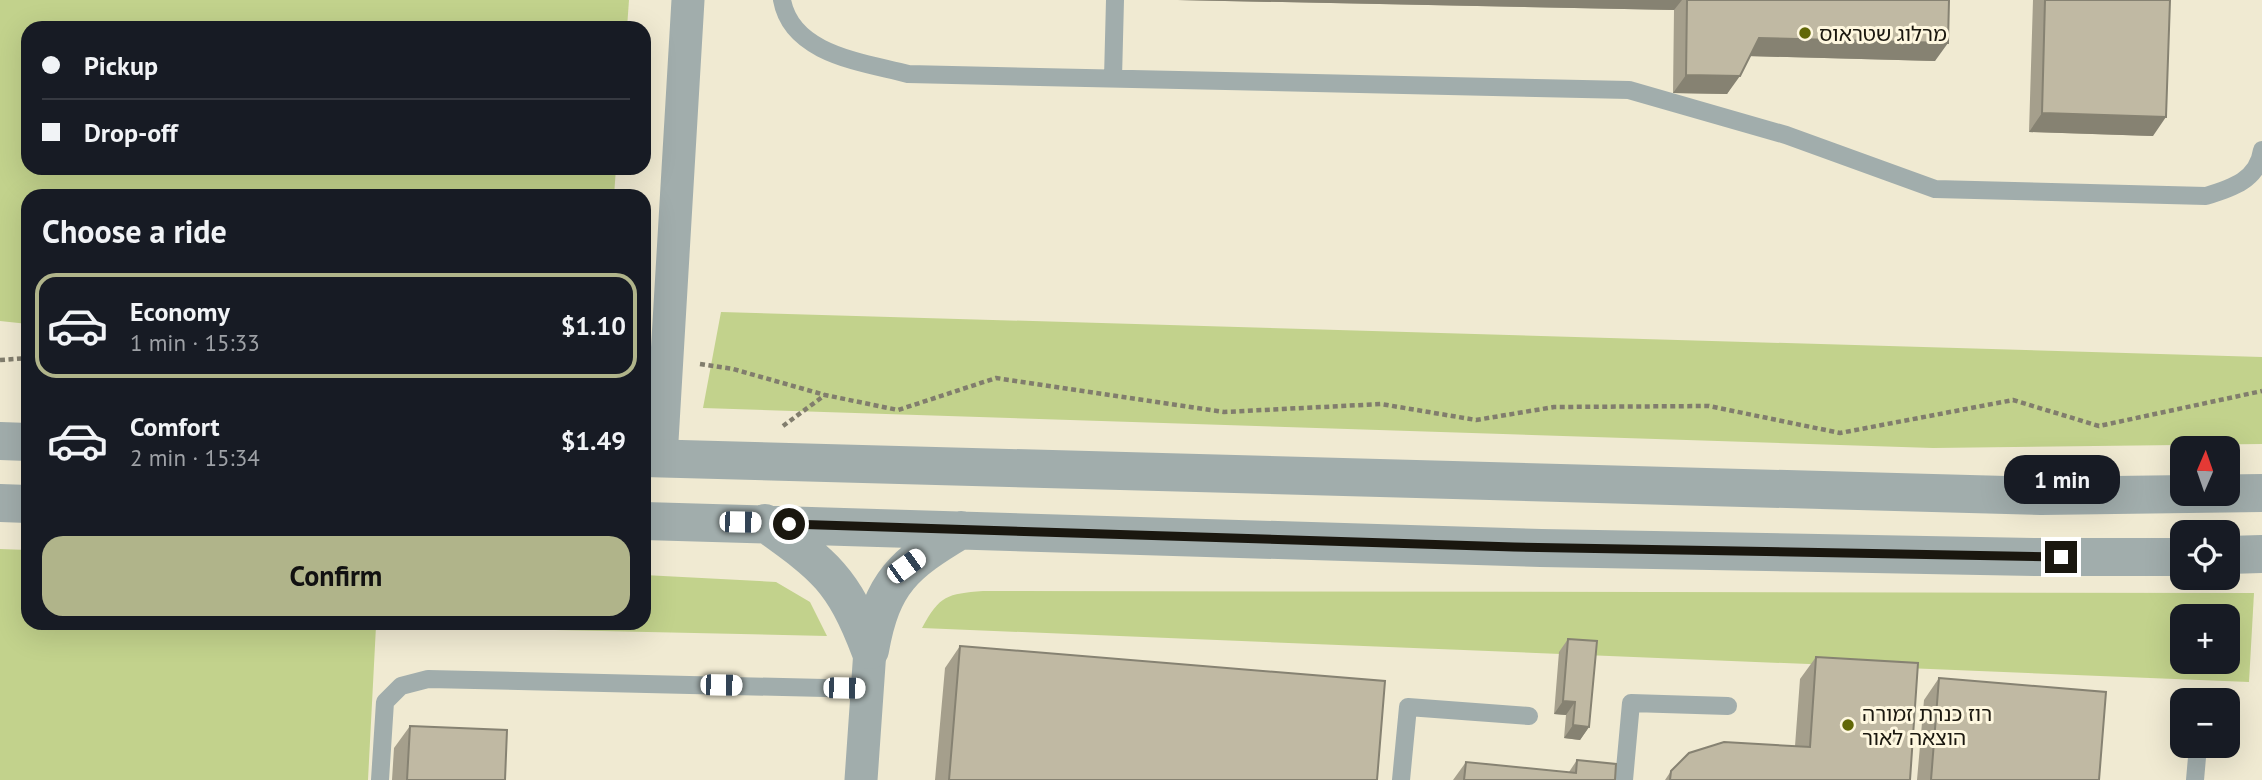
<!DOCTYPE html>
<html lang="en">
<head>
<meta charset="utf-8">
<style>
  body { margin:0; font-family:"PT Sans","Noto Sans Hebrew",sans-serif; background:#20242c; color:#f1f3f6; height:100vh; display:flex; flex-direction:column; font-size:26px; white-space:nowrap }
  * { box-sizing:border-box; margin:0 }
  p { font-size:23px; color:#9ea1a6 }
  .icon { flex:none; width:38px; height:38px; fill:none; stroke:currentColor; stroke-width:2; stroke-linecap:round; stroke-linejoin:round }
  .map { position:relative; flex:1; overflow:hidden }
  .panel { position:absolute; left:21px; top:189px; width:630px; height:441px; display:flex; flex-direction:column; background:#171b24; border-radius:21px; box-shadow:0 7px 28px #0002 }
  .panel>* { flex:none }
  .guide { position:absolute; left:21px; top:21px; width:630px; height:154px; border-radius:21px; box-shadow:0 7px 28px #0002; display:grid; align-content:center; height:154px; padding:0 21px; background:#171b24 }
  .needle { width:46px; rotate:2deg }
  .tools { position:absolute; left:2170px; top:436px; display:grid; gap:14px }
  .tools a { display:grid; place-items:center; width:70px; height:70px; border-radius:14px; background:#171b24; box-shadow:0 7px 28px #0002; font-size:35px }
  .end { position:absolute; width:32px; height:32px; margin:-16px; border:9px solid #1a170f; background:#fff; box-shadow:0 0 0 4px #fff }
  .from { border-radius:50% }
  .bubble { position:absolute; height:49px; border-radius:21px; background:#171b24; box-shadow:0 7px 28px #0002; font-size:23px; font-weight:700; line-height:49px; text-align:center }
  .car { position:absolute; width:21px; height:42px; margin:-21px -10px; border-radius:9px; box-shadow:0 0 5px 2px #0007; background:linear-gradient(#fff 24%,#345 0 40%,#fff 0 76%,#345 0 86%,#fff 0) }
  .guide b { display:flex; align-items:center; gap:24px; height:66px; font-size:26px }
  .guide b+b { border-top:2px solid #363941 }
  .guide i { width:18px; height:18px; background:#f1f3f6 }
  ul { padding:0; list-style:none }
  li { display:flex; align-items:center; gap:21px; height:105px; margin:0 14px 10px; padding:0 7px; border:4px solid transparent; border-radius:21px }
  li div { flex:1 }
  li b { display:block; font-size:26px }
  li em { font-style:normal; font-weight:700 }
  li.current { border-color:#b0b48a }
  li>.icon { width:63px; height:63px; stroke-width:1.5 }
  h2 { padding:0 21px; font-size:32px; line-height:84px }
  .button { display:flex; gap:14px; margin-top:auto; padding:14px 21px }
  .button a { flex:1; height:80px; border-radius:21px; background:#b0b48a; color:#111; font-size:28px; font-weight:700; line-height:80px; text-align:center }
  .map>svg:first-child { display:block }
  .green { fill:#c2d28c; fill-rule:evenodd }
  .lines { fill:none; stroke-linecap:round; stroke-linejoin:round }
  .path { stroke:#817d6d; stroke-width:4.5; stroke-dasharray:5 3.5; stroke-linecap:butt }
  .service { stroke:#a1adac; stroke-width:18 }
  .minor { stroke:#a1adac; stroke-width:33 }
  .tertiary { stroke:#a1adac; stroke-width:38 }
  .wall { fill:#a59f8c }
  .shaded-wall { fill:#868272 }
  .building { fill:#c0b9a3; stroke:#868272; stroke-width:2 }
  .route { stroke:#1a170f; stroke-width:9 }
  .poi-dot { fill:#616706; stroke:#fef7df; stroke-width:2.5 }
  .labels { text-anchor:middle; dominant-baseline:central; stroke-width:6; stroke-linejoin:round; paint-order:stroke }
  .poi-label { font-size:21px; fill:#1a170f; stroke:#fef7df; text-anchor:start }
</style>
</head>
<body>
<div class="map">
<svg width="2262" height="780" viewBox="0 0 2262 780">
  <rect width="100%" height="100%" fill="#f0ead2"/>
  <path class="green" d="M0 0H629L627 28H28V168H616L614 196H28V324L0 321Z
    M721 312 2262 357V444L1933 448 703 408Z
    M0 549 28 550V623H644V575L776 582 810 602 827 636 376 626 368 780H0Z
    M983 591 2254 593 2249 682 922 628C940 595 947 594 983 591ZM2182 616H2228V662H2182Z"/>
  <g class="lines">
    <path class="path" d="M0 360 28 358
      M700 364 733 369 825 395 898 410 996 378 1224 412 1381 404 1476 420 1554 407 1709 406 1840 433 2013 400 2099 426 2262 391
      M783 426 825 395"/>
    <path class="service" d="M782 0C792 55 863 62 908 74L1629 90 1786 135 1935 189 2206 196C2232 188 2258 180 2262 150
      M1113 78 1115 0
      M380 780 385 702 401 686 428 679 867 689
      M1401 780 1408 707 1529 716
      M1624 780 1631 703 1728 706
      M2195 780 2198 746"/>
    <path class="minor" d="M661 458 688 0
      M861 780 870 650"/>
    <path class="tertiary" d="M0 441 28 442
      M644 458 2041 496 2262 493
      M0 503 28 504
      M644 521 1541 548 2037 557H2182
      M765 523C825 566 843 579 870 650
      M2228 555 2262 554
      M870 650C882 582 904 564 961 530"/>
  </g>
  <path class="wall" d="M1177 0H1949L1935 61 1750 56 1727 94 1673 93 1674 10Z
    M2033 0H2170L2153 136 2029 132Z
    M1568 639 1589 727 1580 740 1564 738 1566 715 1554 714 1559 652Z
    M960 646 1377 780H935L945 668Z
    M1816 657 1910 780H1665L1671 771 1795 746 1800 679Z
    M1939 678 2099 780H1917L1924 700Z
    M410 726 505 780H392L394 748Z
    M1577 760 1615 780H1453L1466 762 1569 772Z"/>
  <path class="shaded-wall" d="M1178 0H1682L1674 10Z
    M1759 38 1948 43 1935 61 1746 56Z
    M1686 75 1740 76 1727 94 1673 93Z
    M2042 113 2166 117 2153 136 2029 132Z
    M1563 701 1575 702 1566 715 1554 714Z
    M1573 725 1589 727 1580 740 1564 738Z"/>
  <path class="building" d="M1687 0H1949L1948 43 1759 38 1740 76 1686 75Z
    M2045 0H2170L2166 117 2042 113Z
    M1568 639 1597 641 1589 727 1573 725 1575 702 1563 701Z
    M960 646 1385 681 1377 780H949Z
    M1816 657 1918 663 1910 780H1670L1671 771 1689 753 1724 742 1810 747Z
    M1939 678 2106 692 2099 780H1931Z
    M410 726 507 730 505 780H407Z
    M1577 760 1616 764 1615 780H1464L1466 762 1576 773Z"/>
  <g class="lines">
    <path class="route" d="M789 524 1514 547 2061 557"/>
  </g>
  <g class="poi-dot">
    <circle cx="1805" cy="33" r="7"/>
    <circle cx="1848" cy="725" r="7"/>
  </g>
  <g class="labels">
    <g class="poi-label">
      <text x="1819" y="33">מרלוג שטראוס</text>
      <text x="1862" y="713">רוז כנרת זמורה<tspan x="1862" dy="24">הוצאה לאור</tspan></text>
    </g>
  </g>
</svg>
<div class="tools">
<a><svg class="needle" viewBox="-14 -14 28 28"><path d="M0-13l5 13h-10z" fill="#e53935"/><path d="M0 13l5-13h-10z" fill="#9ea1a6"/></svg></a>
<a><svg class="icon" aria-label="locate" viewBox="0 0 24 24"><circle cx="12" cy="12" r="6"/><path d="M12 2v4M12 18v4M2 12h4M18 12h4"/></svg></a>
<a>+</a>
<a>−</a>
</div>
<i class="end from" style="left:789px;top:524px"></i>
<i class="end" style="left:2061px;top:557px"></i>
<div class="bubble" style="left:2004px;top:455px;width:116px">1 min</div>
<i class="car" style="left:740px;top:522px;rotate:91deg"></i>
<i class="car" style="left:906px;top:566px;rotate:54deg"></i>
<i class="car" style="left:721px;top:685px;rotate:91deg"></i>
<i class="car" style="left:844px;top:688px;rotate:91deg"></i>
<div class="guide">
<b><i class="from"></i>Pickup</b>
<b><i></i>Drop-off</b>
</div>
<section class="panel">
<h2>Choose a ride</h2>
<ul>
<li class="current"><svg class="icon" aria-label="car" viewBox="0 0 24 24"><path d="M5 17H2v-5l4-1 3-4h7l3 4 3 1v5h-3M9 17h6M6 11h13"/><circle cx="7" cy="17" r="2"/><circle cx="17" cy="17" r="2"/></svg><div><b>Economy</b><p>1 min · 15:33</p></div><em>$1.10</em></li>
<li><svg class="icon" aria-label="car" viewBox="0 0 24 24"><path d="M5 17H2v-5l4-1 3-4h7l3 4 3 1v5h-3M9 17h6M6 11h13"/><circle cx="7" cy="17" r="2"/><circle cx="17" cy="17" r="2"/></svg><div><b>Comfort</b><p>2 min · 15:34</p></div><em>$1.49</em></li>
</ul>
<div class="button"><a>Confirm</a></div>
</section>
</div>
</body>
</html>
